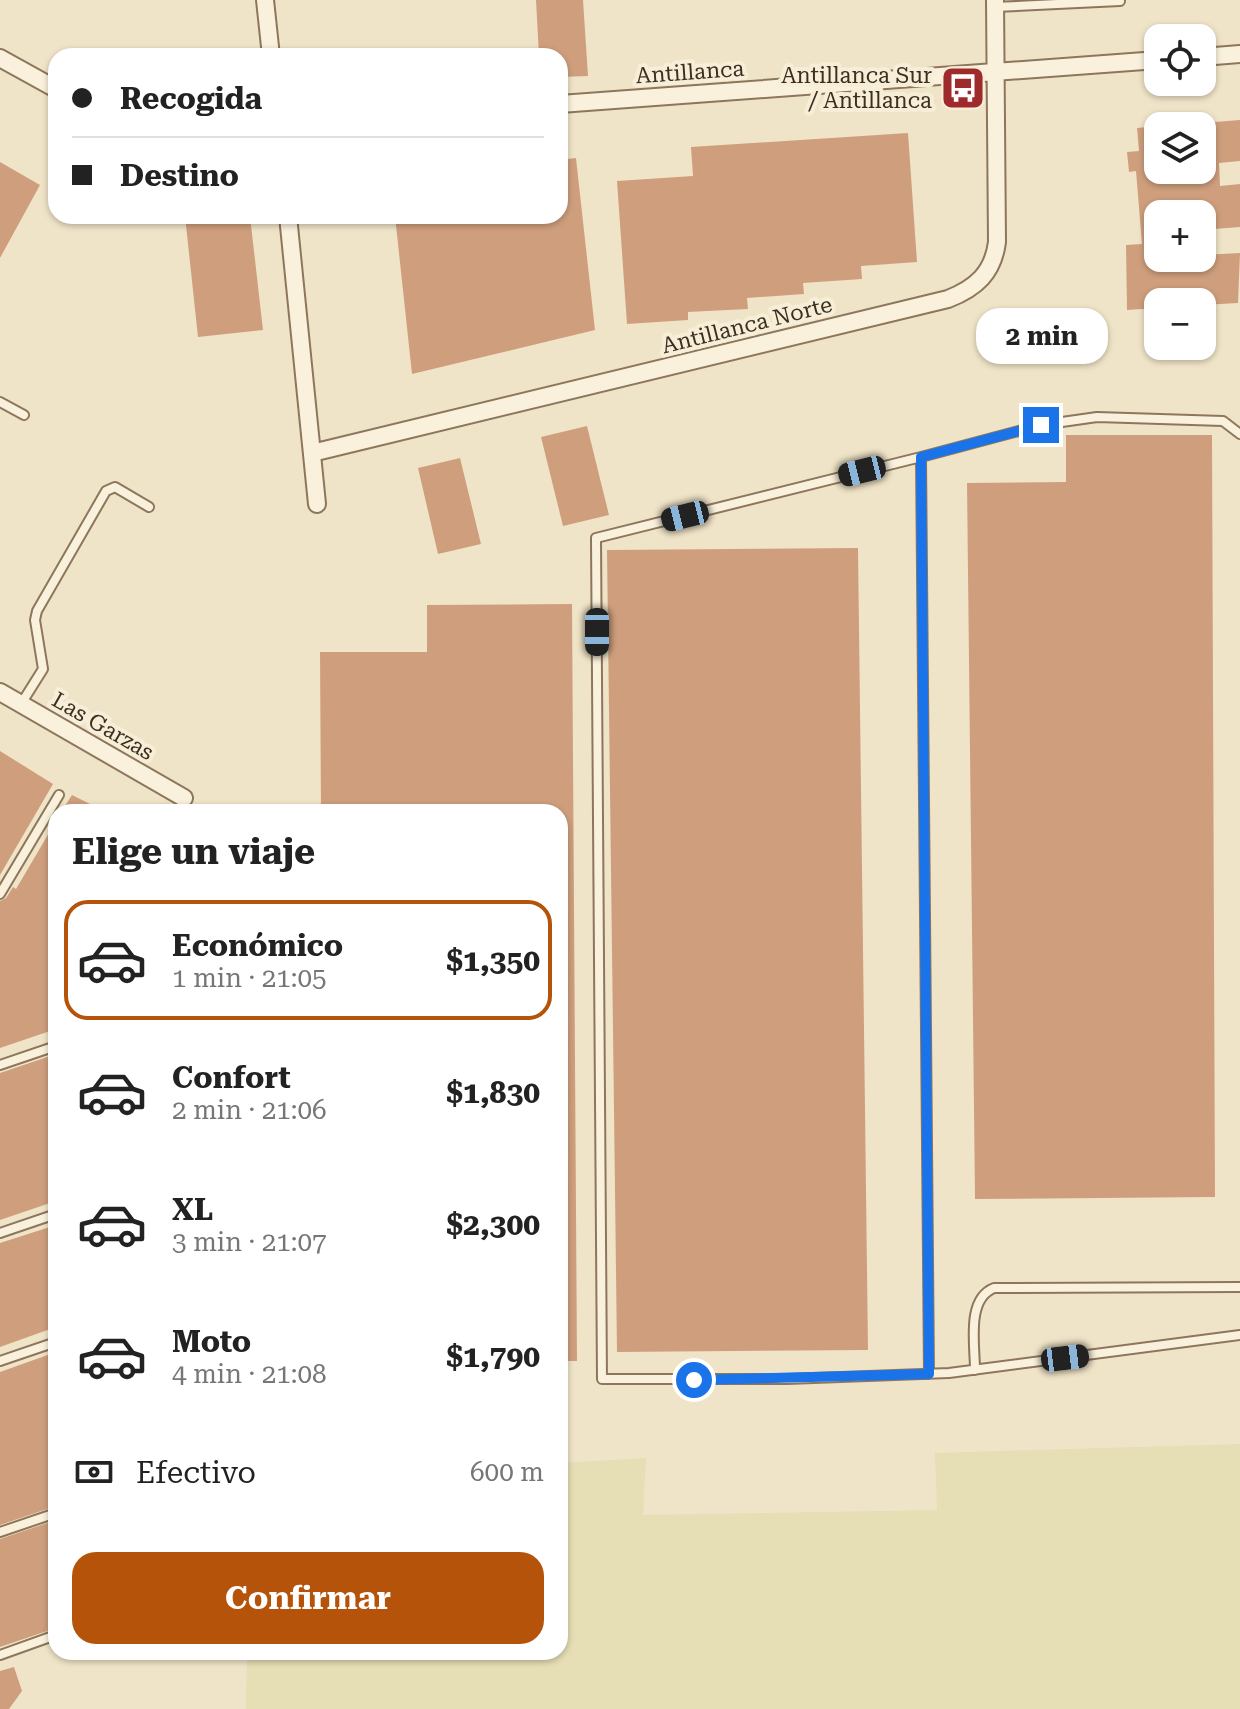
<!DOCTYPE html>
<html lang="es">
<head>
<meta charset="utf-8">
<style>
  body { margin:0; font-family:"Roboto Serif",serif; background:#f2f2f2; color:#222; height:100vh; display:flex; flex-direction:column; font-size:30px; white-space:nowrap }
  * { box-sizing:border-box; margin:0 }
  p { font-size:26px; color:#767676 }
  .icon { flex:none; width:44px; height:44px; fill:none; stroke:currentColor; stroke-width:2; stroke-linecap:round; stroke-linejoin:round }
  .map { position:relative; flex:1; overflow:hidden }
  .side { position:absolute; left:48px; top:804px; width:520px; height:856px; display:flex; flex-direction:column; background:#fff; border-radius:24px; box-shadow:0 2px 6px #0004 }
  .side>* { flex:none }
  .hud { position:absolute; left:48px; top:48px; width:520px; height:176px; border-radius:24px; box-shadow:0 2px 6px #0004; display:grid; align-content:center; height:176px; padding:0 24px; background:#fff }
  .controls { position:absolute; left:1144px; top:24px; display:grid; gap:16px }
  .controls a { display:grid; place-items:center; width:72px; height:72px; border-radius:16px; background:#fff; box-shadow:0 2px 6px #0004; font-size:40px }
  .end { position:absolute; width:36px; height:36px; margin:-18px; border:10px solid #1a73e8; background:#fff; box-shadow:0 0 0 4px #fff }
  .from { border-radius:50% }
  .bubble { position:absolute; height:56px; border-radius:24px; background:#fff; box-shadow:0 2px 6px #0004; font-size:26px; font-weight:700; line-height:56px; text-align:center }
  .car { position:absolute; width:24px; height:48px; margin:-24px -12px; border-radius:10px; box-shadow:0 0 6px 2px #0007; background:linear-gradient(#222 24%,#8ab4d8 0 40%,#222 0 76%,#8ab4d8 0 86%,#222 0) }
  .hud b { display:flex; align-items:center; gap:28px; height:76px; font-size:30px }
  .hud b+b { border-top:2px solid #e0e0e0 }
  .hud i { width:20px; height:20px; background:#222 }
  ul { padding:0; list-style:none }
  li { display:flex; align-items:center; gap:24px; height:120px; margin:0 16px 12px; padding:0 8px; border:4px solid transparent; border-radius:24px }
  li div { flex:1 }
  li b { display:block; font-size:30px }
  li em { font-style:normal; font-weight:700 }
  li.selected { border-color:#b45309 }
  li>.icon { width:72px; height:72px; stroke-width:1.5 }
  h2 { padding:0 24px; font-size:36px; line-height:96px }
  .pay { display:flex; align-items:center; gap:20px; height:88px; padding:0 24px; font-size:30px }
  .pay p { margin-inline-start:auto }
  .primary-button { display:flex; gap:16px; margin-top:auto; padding:16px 24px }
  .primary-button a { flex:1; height:92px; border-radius:24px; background:#b45309; color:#fff; font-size:32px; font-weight:700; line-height:92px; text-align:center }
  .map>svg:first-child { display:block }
  .farmland { fill:#e6deb5 }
  .building { fill:#cf9f7d }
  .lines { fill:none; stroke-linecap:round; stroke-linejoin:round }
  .service-casing { stroke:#8d765c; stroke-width:12 }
  .minor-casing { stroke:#8d765c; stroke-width:20 }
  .service { stroke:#faf1dc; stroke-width:8 }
  .minor { stroke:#faf1dc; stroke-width:16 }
  .route { stroke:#1a73e8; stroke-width:10 }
  .labels { text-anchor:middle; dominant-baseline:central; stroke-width:8; stroke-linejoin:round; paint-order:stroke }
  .street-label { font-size:22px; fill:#3d2e20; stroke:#f7eed8 }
  .poi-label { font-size:22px; fill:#3d2e20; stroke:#f7eed8; text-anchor:end }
</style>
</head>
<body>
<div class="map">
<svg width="1240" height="1709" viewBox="0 0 1240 1709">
  <rect width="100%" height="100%" fill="#f0e4c8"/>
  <path class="farmland" d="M1240 1444V1709H246L247 1652H560V1463L646 1458 643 1515 937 1510 935 1453Z"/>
  <path class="building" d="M536 0H583L588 76 560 77V56H539Z
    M1240 120V161L1219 163 1220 186 1240 184V227L1202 230V214H1158V258H1202V255L1240 253 1238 303 1202 305V302H1158V308L1127 310 1126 245 1142 244 1136 171 1129 172 1127 152 1139 151 1137 128 1158 126V170H1202V123Z
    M908 133 917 262 861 266 862 279 803 283 804 294 747 298 748 309 688 312V320L627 324 617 181 693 176 691 147Z
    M576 158 595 330 412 374 395 216H560V160Z
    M0 162 40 185 0 258Z
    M185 216H250L263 330 198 337Z
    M587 426 609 515 563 526 541 437Z
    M1066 435H1212L1215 1197 975 1199 967 483 1066 482Z
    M460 458 481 544 438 554 418 468Z
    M858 548 868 1350 617 1352 607 550Z
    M572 604 577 1361H560V812H321L320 652H427V605Z
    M0 751 53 784 0 875Z
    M72 795 106 812H61Z
    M56 821V1029L0 1048V901L6 898 13 887 16 889Z
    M56 1054V1201L0 1220V1073Z
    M56 1225V1327L0 1347V1243Z
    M56 1352V1506L0 1525V1372Z
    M56 1520V1628L0 1647V1539Z
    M14 1667 22 1691 9 1709H0V1671Z"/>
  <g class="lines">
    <g class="service-casing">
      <path id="service" d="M995 7 1120 1
        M0 402 24 415
        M921 457 596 538 602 1379H787L949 1373 1240 1335
        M21 704 43 669 35 620 37 611 106 491 115 487 149 507
        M0 894 59 795
        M0 1065 56 1046
        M0 1233 56 1214
        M0 1361 56 1342
        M975 1370C975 1345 966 1299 994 1288L1240 1287
        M929 1374 921 457 1041 425 1097 417 1223 421 1240 434
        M0 1532 56 1513
        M0 1655 56 1635"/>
    </g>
    <g class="minor-casing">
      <path id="minor" d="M265 0 271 56
        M1202 57 1240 54
        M0 58 56 89
        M560 104 1158 60
        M288 216 317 504
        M312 453 948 299C976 288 993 273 997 242L995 0
        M0 692 184 798"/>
    </g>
    <use href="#service" class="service"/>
    <use href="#minor" class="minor"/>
  </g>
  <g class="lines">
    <path class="route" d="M694 1380 929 1374 921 457 1041 425"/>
  </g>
  <defs>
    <g id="bus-square" transform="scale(2.3)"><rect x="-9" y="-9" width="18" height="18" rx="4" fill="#9e2a2b" stroke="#f7eed8"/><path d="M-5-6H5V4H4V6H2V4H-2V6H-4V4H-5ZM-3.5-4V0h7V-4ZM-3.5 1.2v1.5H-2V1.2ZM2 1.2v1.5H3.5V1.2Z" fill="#fff"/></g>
  </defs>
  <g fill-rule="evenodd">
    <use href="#bus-square" x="963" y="88"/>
  </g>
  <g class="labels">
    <g class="street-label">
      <text transform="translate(690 72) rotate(-4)">Antillanca</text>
      <text transform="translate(747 325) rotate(-14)">Antillanca Norte</text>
      <text transform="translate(103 726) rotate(30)">Las Garzas</text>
    </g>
    <g class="poi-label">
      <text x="932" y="75">Antillanca Sur<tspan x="932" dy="25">/ Antillanca</tspan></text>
    </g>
  </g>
</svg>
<div class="controls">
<a><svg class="icon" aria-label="locate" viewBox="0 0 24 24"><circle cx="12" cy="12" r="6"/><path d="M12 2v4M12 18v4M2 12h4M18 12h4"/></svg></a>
<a><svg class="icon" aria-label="layers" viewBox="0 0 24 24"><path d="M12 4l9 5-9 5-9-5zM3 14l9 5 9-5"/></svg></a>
<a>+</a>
<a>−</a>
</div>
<i class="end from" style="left:694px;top:1380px"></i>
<i class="end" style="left:1041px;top:425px"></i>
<div class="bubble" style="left:976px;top:308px;width:132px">2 min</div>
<i class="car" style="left:862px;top:471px;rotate:256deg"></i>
<i class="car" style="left:685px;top:516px;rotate:256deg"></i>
<i class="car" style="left:597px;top:632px;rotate:180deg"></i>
<i class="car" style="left:1065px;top:1358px;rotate:83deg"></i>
<div class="hud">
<b><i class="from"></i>Recogida</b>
<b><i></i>Destino</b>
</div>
<section class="side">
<h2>Elige un viaje</h2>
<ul>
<li class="selected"><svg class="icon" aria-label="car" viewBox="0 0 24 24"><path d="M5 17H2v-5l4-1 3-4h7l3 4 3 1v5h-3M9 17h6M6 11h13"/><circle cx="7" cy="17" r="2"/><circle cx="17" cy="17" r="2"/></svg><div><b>Económico</b><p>1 min · 21:05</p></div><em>$1,350</em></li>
<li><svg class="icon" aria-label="car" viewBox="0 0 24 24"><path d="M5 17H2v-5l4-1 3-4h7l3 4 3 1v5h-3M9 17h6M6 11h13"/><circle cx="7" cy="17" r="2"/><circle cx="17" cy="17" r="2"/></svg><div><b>Confort</b><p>2 min · 21:06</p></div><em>$1,830</em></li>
<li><svg class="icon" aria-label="car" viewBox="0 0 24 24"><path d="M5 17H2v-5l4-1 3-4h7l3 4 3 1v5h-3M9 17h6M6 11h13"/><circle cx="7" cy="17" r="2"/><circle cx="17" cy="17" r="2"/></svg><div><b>XL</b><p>3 min · 21:07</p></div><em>$2,300</em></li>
<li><svg class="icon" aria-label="car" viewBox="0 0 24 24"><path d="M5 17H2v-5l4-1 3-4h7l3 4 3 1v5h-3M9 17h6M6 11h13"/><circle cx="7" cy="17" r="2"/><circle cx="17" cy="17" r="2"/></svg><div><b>Moto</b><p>4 min · 21:08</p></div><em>$1,790</em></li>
</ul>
<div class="pay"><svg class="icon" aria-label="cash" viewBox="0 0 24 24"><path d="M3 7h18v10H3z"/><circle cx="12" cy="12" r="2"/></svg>Efectivo<p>600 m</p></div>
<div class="primary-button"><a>Confirmar</a></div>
</section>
</div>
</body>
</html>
